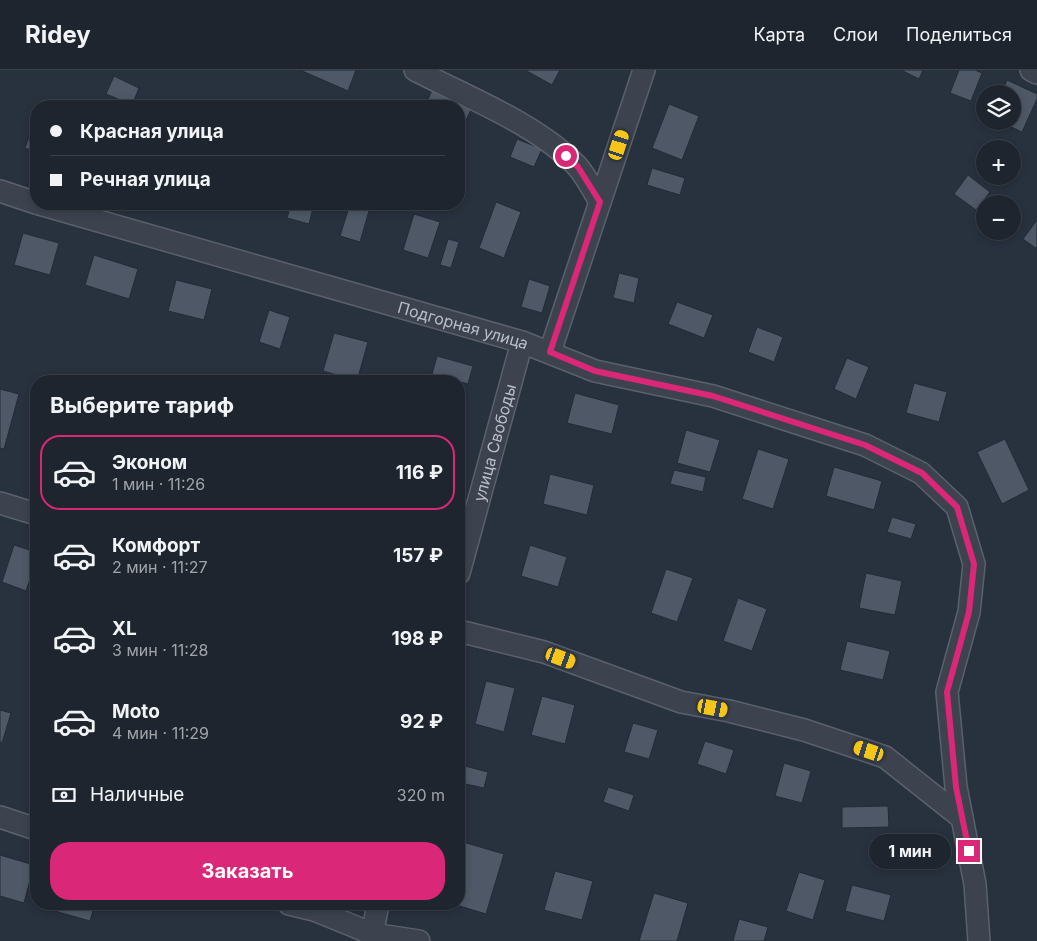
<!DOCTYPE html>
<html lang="ru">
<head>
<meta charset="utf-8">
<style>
  body { margin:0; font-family:Inter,sans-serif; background:#262d36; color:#f1f3f6; height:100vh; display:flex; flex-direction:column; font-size:19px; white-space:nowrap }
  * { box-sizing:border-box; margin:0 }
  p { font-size:16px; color:#a1a5aa }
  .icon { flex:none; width:28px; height:28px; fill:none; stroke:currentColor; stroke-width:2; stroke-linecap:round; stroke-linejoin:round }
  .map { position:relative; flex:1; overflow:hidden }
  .drawer { position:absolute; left:30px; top:305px; width:435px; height:535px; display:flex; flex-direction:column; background:#1e252e; border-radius:20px; box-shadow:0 2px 8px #0003,0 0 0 1px #3c424a }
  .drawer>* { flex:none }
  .top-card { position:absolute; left:30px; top:30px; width:435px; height:110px; border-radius:20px; box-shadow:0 2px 8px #0003,0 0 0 1px #3c424a; display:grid; align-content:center; height:110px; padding:0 20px; background:#1e252e }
  .tools { position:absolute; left:976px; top:15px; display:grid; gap:10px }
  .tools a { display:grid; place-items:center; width:45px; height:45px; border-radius:50%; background:#1e252e; box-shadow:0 2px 8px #0003,0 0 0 1px #3c424a; font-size:25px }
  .end { position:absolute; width:22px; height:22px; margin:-11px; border:6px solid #db2777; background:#fff; box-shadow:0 0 0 2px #fff }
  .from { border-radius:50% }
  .bubble { position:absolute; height:35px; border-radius:18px; background:#1e252e; box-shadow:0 2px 8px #0003,0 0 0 1px #3c424a; font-size:16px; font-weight:700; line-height:35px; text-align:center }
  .car { position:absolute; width:15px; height:30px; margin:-15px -8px; border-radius:6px; box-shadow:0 0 4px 1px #0007; background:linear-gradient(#f5c518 24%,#345 0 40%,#f5c518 0 76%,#345 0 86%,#f5c518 0) }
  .top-card b { display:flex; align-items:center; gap:18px; height:48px; font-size:19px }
  .top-card b+b { border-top:1px solid #3c424a }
  .top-card i { width:12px; height:12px; background:#f1f3f6 }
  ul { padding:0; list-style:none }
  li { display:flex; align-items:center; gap:15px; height:75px; margin:0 10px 8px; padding:0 10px; border:2px solid transparent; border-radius:20px }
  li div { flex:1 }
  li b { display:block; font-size:19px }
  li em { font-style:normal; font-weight:700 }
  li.selected { border-color:#db2777 }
  li>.icon { width:45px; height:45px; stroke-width:1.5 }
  h2 { padding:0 20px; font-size:22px; line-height:60px }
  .pay { display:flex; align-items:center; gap:12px; height:55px; padding:0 20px; font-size:19px }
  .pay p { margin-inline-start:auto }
  .cta { display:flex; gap:10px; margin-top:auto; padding:10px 20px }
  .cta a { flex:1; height:58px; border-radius:20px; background:#db2777; color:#fff; font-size:20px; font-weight:700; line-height:58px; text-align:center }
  header { display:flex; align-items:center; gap:30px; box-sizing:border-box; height:70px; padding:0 25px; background:#1e252e; border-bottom:1px solid #3c424a }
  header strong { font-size:24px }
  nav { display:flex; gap:28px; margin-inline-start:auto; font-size:18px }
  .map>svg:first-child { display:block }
  .building { fill:#4f5867; stroke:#232a36 }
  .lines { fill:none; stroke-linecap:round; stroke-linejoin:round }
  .street-casing { stroke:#5a616c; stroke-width:24 }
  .street { stroke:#3c434f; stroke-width:21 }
  .route { stroke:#db2777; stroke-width:6 }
  .labels { text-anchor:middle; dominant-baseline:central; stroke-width:5; stroke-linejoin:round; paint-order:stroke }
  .street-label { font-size:16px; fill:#b9bec9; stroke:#212834 }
</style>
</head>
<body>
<header>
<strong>Ridey</strong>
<nav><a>Карта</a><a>Слои</a><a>Поделиться</a></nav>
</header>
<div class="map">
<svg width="1037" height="871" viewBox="0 0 1037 871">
  <rect width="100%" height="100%" fill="#28313e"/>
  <path class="building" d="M300 0H356L348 21Z
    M525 0H560L552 15Z
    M901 0H923L919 9Z
    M959 0H975L982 3 971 31 950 23Z
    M114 6 139 18 132 35 106 24Z
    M1007 10 1037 24V29L1022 62 998 51H1012V24H1001Z
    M433 18 473 35 460 64 459 36H425Z
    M669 34 699 46 682 90 652 78Z
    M35 50 36 51V82L25 78Z
    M517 69 542 79 534 97 510 87Z
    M652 98 685 108 680 125 647 115Z
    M968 105 990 122 976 140 954 124Z
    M496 132 521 142 504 188 479 178Z
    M291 134H314L309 154 287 148Z
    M350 134H371L360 172 340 166Z
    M414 144 440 152 428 188 403 180Z
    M1037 150V179L1023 169Z
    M23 163 59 173 50 205 14 195Z
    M448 169 459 172 451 198 440 195Z
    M94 185 138 199 129 229 85 215Z
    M619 203 639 208 634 233 613 228Z
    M529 209 550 216 542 243 521 237Z
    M176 210 212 219 204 250 168 241Z
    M677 232 713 245 704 268 668 254Z
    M269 240 290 247 280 279 259 272Z
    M757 257 783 267 774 292 748 282Z
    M334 263 368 272 357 311 323 301Z
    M437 286 473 296 468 314 432 304Z
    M847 288 869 297 856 329 834 319Z
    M914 313 947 322 939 352 906 343Z
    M0 319 19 324 4 379 0 378Z
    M575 323 619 335 612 364 567 353Z
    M686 360 720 370 710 402 677 393Z
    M36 362V376L32 375Z
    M1005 369 1029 420 1002 434 977 382Z
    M758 379 789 389 773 439 742 429Z
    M834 397 882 411 874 440 826 426Z
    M674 400 706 407 703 422 670 414Z
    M550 404 594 415 587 445 543 434Z
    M892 447 916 454 911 469 887 462Z
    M14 475 36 482V491L26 521 2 512Z
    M530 475 567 487 558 517 521 506Z
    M666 499 693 508 677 552 651 543Z
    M866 503 902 511 895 545 859 538Z
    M738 528 767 539 752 581 723 571Z
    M847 571 890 581 883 610 840 600Z
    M486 611 515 618 504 662 475 654Z
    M542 626 575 635 565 674 531 665Z
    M0 640 11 643 2 673 0 672Z
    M633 653 658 660 649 689 624 682Z
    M705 671 734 680 726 704 697 694Z
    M784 693 811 701 802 733 775 726Z
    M465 696 488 702 484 718 461 713Z
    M608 717 634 725 629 741 603 732Z
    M888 736 889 757 842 758V737Z
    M463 772 504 784 486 844 453 834H459V786Z
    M0 785 34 795 24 833 0 826Z
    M555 801 593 811 582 850 544 840Z
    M799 802 825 810 813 850 786 841Z
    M852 815 891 825 884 851 845 841Z
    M654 823 688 833 677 871H639Z
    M60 834H95L90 851 58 842Z
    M739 849 768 857 764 871H733Z"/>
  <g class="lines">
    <g class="street-casing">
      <g id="street">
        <path d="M415 0C465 26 539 55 577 96 586 106 593 120 600 132"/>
        <path d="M1031 0 1037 3"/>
        <path d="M0 121 36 133"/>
        <path id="s1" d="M39 134 522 272 595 301 713 326 865 375 921 403 957 437 974 494 969 542 947 622 956 717 975 814 979 871"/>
        <path d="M550 282 644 0"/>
        <path d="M0 433 36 444"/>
        <path id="s2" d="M459 503 522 272"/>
        <path d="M459 561 544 582 681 632 729 641 804 660 885 687 962 748"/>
        <path d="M0 747 36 759"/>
        <path d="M289 834 314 840 373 864 419 871"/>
        <path d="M371 871 378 834"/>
      </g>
    </g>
    <use href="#street" class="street"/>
  </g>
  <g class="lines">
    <path class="route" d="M566 86 578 97 600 132 550 282 595 301 713 326 865 375 922 403 957 437 974 494 969 542 947 622 956 717 969 781"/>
  </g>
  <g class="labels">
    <g class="street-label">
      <text stroke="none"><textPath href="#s1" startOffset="441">Подгорная улица</textPath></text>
      <text stroke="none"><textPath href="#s2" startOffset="135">улица Свободы</textPath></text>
    </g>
  </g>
</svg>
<div class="tools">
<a><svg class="icon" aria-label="layers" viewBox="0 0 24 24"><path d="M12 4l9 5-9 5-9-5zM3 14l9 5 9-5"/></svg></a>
<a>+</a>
<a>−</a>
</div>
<i class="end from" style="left:566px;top:86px"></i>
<i class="end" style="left:969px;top:781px"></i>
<div class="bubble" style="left:869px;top:764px;width:82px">1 мин</div>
<i class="car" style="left:619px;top:75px;rotate:18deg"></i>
<i class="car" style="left:561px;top:588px;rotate:110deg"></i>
<i class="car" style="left:713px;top:638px;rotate:101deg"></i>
<i class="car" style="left:869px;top:681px;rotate:288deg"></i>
<div class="top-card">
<b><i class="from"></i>Красная улица</b>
<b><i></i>Речная улица</b>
</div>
<section class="drawer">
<h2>Выберите тариф</h2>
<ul>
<li class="selected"><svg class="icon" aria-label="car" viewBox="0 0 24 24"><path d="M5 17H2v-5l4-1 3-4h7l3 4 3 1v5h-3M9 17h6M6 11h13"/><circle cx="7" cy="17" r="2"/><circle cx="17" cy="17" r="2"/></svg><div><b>Эконом</b><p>1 мин · 11:26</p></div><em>116 ₽</em></li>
<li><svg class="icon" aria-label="car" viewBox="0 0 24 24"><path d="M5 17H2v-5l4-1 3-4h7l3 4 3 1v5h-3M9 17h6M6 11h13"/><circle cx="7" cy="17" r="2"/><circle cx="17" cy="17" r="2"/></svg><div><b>Комфорт</b><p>2 мин · 11:27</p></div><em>157 ₽</em></li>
<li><svg class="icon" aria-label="car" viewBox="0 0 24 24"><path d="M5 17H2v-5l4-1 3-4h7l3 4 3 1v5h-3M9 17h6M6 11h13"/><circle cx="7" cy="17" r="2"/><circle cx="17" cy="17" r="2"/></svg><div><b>XL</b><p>3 мин · 11:28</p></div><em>198 ₽</em></li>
<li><svg class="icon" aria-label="car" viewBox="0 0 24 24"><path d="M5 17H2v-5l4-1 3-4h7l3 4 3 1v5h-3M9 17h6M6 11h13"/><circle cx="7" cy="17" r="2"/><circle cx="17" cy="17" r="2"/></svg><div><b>Moto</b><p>4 мин · 11:29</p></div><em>92 ₽</em></li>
</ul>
<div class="pay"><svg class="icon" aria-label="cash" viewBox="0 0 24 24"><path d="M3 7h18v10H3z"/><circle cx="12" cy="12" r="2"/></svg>Наличные<p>320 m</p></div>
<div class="cta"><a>Заказать</a></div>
</section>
</div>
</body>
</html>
